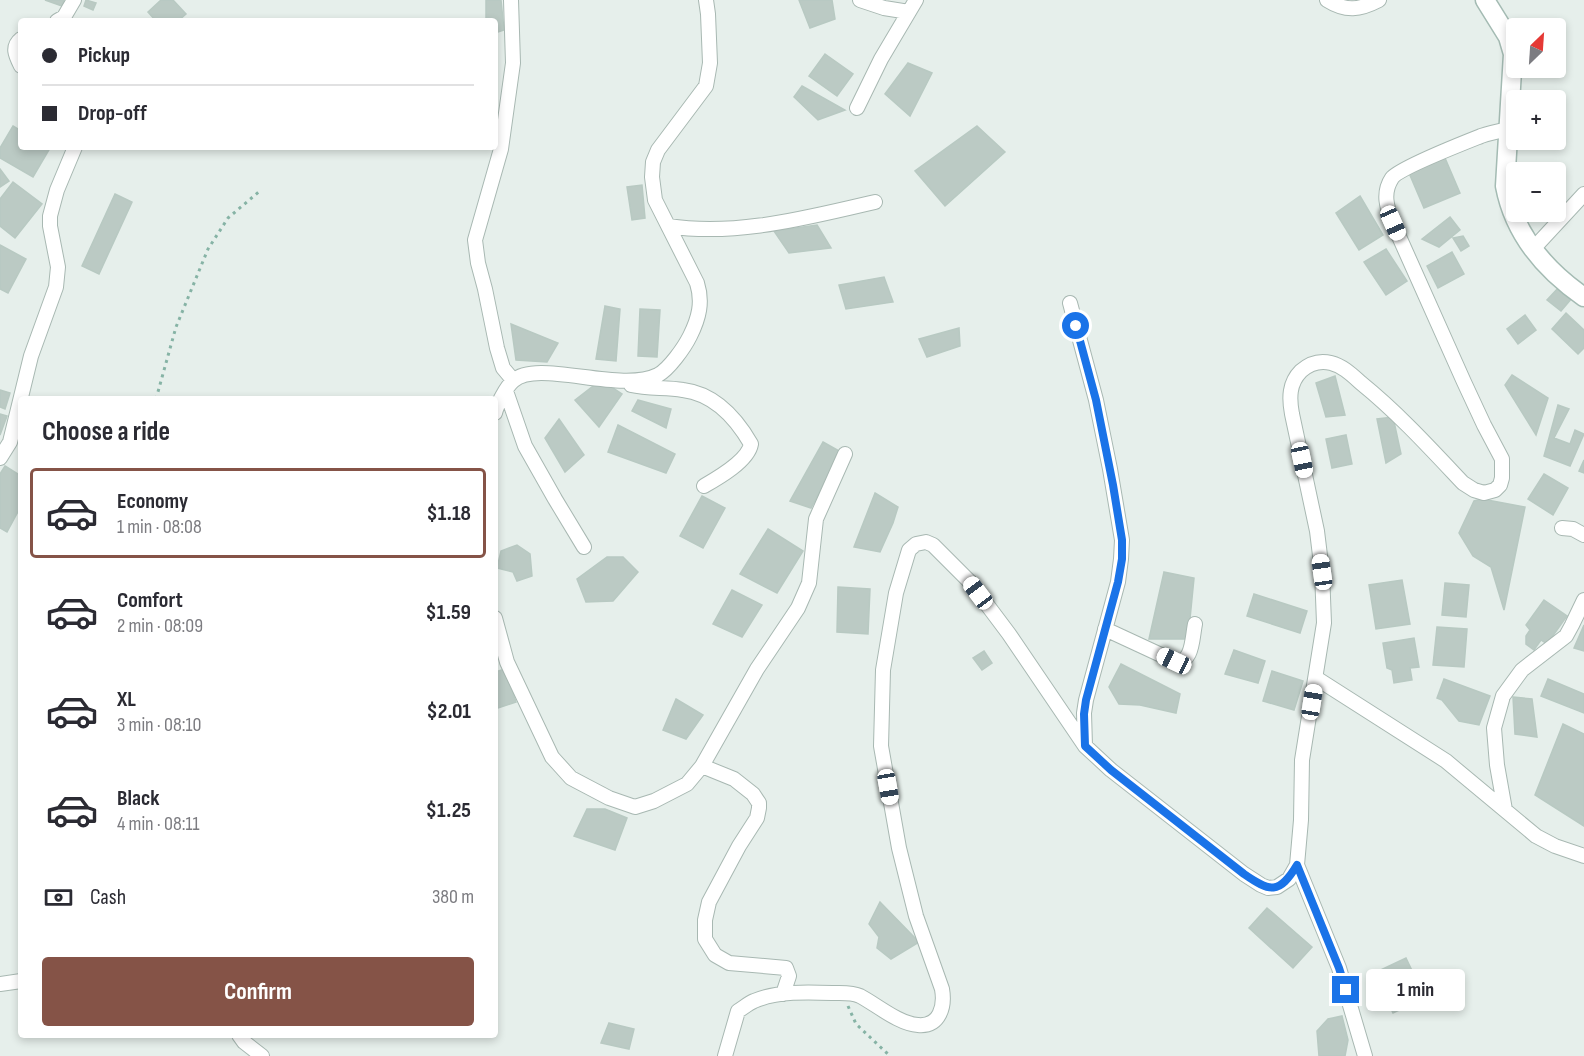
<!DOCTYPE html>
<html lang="en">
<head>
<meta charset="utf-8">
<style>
  body { margin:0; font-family:"Sofia Sans Condensed",sans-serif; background:#f2f2f3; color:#2b2b33; height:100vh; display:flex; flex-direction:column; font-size:22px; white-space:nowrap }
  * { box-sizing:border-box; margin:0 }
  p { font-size:20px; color:#7c7c81 }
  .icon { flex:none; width:33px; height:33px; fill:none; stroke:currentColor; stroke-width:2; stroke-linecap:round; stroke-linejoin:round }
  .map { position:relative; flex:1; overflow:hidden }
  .details { position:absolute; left:18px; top:396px; width:480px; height:642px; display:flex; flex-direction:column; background:#fff; border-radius:6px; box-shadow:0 3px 9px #0003 }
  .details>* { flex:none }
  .hud { position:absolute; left:18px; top:18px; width:480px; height:132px; border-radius:6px; box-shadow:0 3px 9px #0003; display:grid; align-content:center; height:132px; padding:0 24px; background:#fff }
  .needle { width:39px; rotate:25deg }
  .tools { position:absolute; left:1506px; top:18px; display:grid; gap:12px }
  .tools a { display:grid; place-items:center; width:60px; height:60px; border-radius:6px; background:#fff; box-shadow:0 3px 9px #0003; font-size:30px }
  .end { position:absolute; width:27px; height:27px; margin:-14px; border:8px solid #1a73e8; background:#fff; box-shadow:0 0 0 3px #fff }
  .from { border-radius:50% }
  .bubble { position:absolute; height:42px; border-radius:6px; background:#fff; box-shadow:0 3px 9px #0003; font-size:20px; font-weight:700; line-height:42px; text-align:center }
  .car { position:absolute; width:18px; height:36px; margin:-18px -9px; border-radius:8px; box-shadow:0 0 4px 2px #0007; background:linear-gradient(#fff 24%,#345 0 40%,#fff 0 76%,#345 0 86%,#fff 0) }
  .hud b { display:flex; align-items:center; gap:21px; height:57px; font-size:22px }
  .hud b+b { border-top:2px solid #e1e1e2 }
  .hud i { width:15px; height:15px; background:#2b2b33 }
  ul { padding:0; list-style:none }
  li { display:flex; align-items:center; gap:18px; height:90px; margin:0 12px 9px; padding:0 12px; border:3px solid transparent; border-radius:6px }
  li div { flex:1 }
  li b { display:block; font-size:22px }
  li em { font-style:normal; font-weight:700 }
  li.active { border-color:#855347 }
  li>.icon { width:54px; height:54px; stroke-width:1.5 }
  h2 { padding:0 24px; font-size:27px; line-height:72px }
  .pay { display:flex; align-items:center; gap:15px; height:66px; padding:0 24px; font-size:22px }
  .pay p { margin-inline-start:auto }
  .primary-button { display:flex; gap:12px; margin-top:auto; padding:12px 24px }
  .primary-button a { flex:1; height:69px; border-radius:6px; background:#855347; color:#fff; font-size:24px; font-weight:700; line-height:69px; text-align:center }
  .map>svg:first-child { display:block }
  .building { fill:#bbcac4; stroke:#b8c9c2; stroke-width:1.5 }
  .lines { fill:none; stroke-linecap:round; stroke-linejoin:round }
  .street-casing { stroke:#a8b8b2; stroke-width:16 }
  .secondary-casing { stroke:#a4bbb3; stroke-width:21 }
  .path { stroke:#86b3a5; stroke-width:3; stroke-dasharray:3 4.5; stroke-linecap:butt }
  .street { stroke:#fff; stroke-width:14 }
  .secondary { stroke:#fff; stroke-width:18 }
  .route { stroke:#1a73e8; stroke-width:8 }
</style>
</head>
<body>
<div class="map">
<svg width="1584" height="1056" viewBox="0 0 1584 1056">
  <rect width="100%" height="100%" fill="#e6efeb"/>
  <path class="building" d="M45 0H64L62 6Z
    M86 0 96 3 93 10 84 6Z
    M161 0H173L186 14 178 21H156L148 12Z
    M486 0H501L504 30 495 33V21H486Z
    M799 0H832L835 19 810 28Z
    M825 54 853 74 837 96 809 76Z
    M908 63 932 73 910 116 885 94Z
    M802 86 845 110 818 120 794 97Z
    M13 126 21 131V147H48L50 148 33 177 0 158V148Z
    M977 126 1005 152 945 206 915 171Z
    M1445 158 1460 193 1424 208 1409 173Z
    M0 169 9 181 0 187Z
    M13 182 42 204 15 238 0 226V199Z
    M642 185 645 218 632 220 627 187Z
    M115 194 132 202 99 274 82 266Z
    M1360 196 1383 235 1359 250 1336 213Z
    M1450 217 1460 230 1439 247 1422 239Z
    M817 225 831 248 789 253 774 231Z
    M1463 236 1469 246 1461 251 1453 238Z
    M0 245 26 259 8 293 0 289Z
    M1386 249 1407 281 1386 295 1364 262Z
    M1452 252 1464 274 1438 288 1427 266Z
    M884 277 893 302 846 309 839 285Z
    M1560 286 1572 298 1561 311 1547 300Z
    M605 306 620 309 616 361 596 359Z
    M640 309 660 310 657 357 638 356Z
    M1566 313 1584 330V348L1578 354 1552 329Z
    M1525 315 1536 330 1518 344 1507 329Z
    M511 324 558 343 547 362 516 360Z
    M959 328 960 346 927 357 919 339Z
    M1512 375 1548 398 1536 435 1505 385Z
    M1335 376 1345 415 1326 417 1316 383Z
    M601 380 622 394 599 427 575 400Z
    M0 390 10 393 5 409 0 407Z
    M638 400 671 409 666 428 632 411Z
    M1558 405 1569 409 1554 438 1570 444 1575 430 1584 434 1570 466 1544 456Z
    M0 414 7 416 0 435Z
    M1393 417 1401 454 1386 463 1377 419Z
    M559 419 584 455 565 472 545 438Z
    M618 425 675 454 666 473 608 452Z
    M1346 435 1352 464 1332 468 1326 439Z
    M823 442 841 452 811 508 790 501Z
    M1584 460V473L1579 471Z
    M5 466 21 476V506L7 532 0 528V474Z
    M1544 474 1568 488 1553 515 1528 499Z
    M875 493 898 507 893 523 880 552 854 547Z
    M702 496 725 508 703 548 680 536Z
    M1482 499 1525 507 1504 610 1491 567 1473 556 1459 533 1474 501Z
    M768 529 803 551 777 593 740 574Z
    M517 545 530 554 532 576 517 581 513 572 497 568 501 551Z
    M607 557H623L638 572 613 601 586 602 577 579Z
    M1164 572 1194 578 1188 639H1149Z
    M1402 580 1410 624 1376 629 1369 585Z
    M1445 583 1469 585 1466 617 1442 615Z
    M838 587 870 589 868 634 837 632Z
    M732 590 762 605 742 637 713 624Z
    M1254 594 1307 611 1300 633 1247 616Z
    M1544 600 1567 616 1547 644 1541 640 1534 650 1526 644V636L1530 630 1526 625Z
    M1584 625V651L1574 648Z
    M1437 627 1467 629 1464 667 1433 665Z
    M1414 638 1419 667 1410 668 1412 680 1394 683 1392 670 1387 668 1383 643Z
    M1234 650 1265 661 1258 683 1225 674Z
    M984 651 992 663 982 670 973 658Z
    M1121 664 1180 694 1176 713 1140 705 1119 704 1109 687Z
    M505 669 516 702 495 709V672Z
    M1272 671 1303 681 1294 710 1263 701Z
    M1444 679 1490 696 1479 725 1459 721 1442 700 1437 698Z
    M1548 679 1584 694V713L1541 696Z
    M1513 697 1532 699 1537 737 1515 734Z
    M676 699 703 715 686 739 663 730Z
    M1563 724 1584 734V826L1535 795Z
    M587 809H605L627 818 615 850 574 836Z
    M880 902 919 942 891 959 877 948 879 937 869 924Z
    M1267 908 1312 947 1293 968 1249 928Z
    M1406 958 1425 998 1393 1013 1374 973Z
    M1342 1016 1348 1040 1345 1056H1319L1317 1031 1328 1019Z
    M609 1023 634 1029 629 1049 601 1043Z"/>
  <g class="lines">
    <g class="street-casing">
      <path id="street" d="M511 0 513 63 501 149 475 240 478 263 485 289 497 348 503 368 513 380
        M860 0 884 8 909 12
        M1327 0C1346 12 1360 10 1379 0
        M57 21 64 17 74 0
        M21 39C11 47 16 56 21 66
        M857 108 881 59 916 0
        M668 226C737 237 808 217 875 202
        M1533 249 1584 194
        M1070 303 1096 400 1110 469 1122 540 1121 559 1118 582 1086 700 1084 713 1085 746
        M631 385C649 389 666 387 683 390 715 394 736 418 751 444 748 461 718 478 704 486
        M506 391 525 446 555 499 584 547
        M495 413C497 405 506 387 513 381 537 358 620 394 658 375 669 369 684 348 690 336 699 318 703 302 697 283L655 200 652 177 653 162 658 150 706 86 710 63 708 14 706 0
        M0 458 10 442 31 356 56 287 58 267 50 226V216L57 190 75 147
        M1562 528 1573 529 1584 535
        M495 618 507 662 552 757 571 778 609 798 635 807 654 801 687 784 702 766 757 669 798 608 809 583 816 519 845 454
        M1105 629 1174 661C1193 665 1192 638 1195 624
        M1316 678 1446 761 1536 836 1555 846 1584 856
        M702 766 734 779 753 794 759 803V808L757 818 739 846 709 902 705 920V939L715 955 729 963 786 968 789 976 783 994
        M1505 810 1497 765 1494 728 1503 696 1522 670 1566 636 1572 625 1584 600
        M1297 865 1339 968 1365 1056
        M0 984 21 981
        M239 1035 244 1042 262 1056
        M725 1056 738 1011C743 1008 749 1003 754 1001 777 991 808 992 832 993 841 993 852 992 860 996 877 1005 899 1024 918 1025 940 1027 945 1006 942 989L916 916 899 848 881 746 883 670 896 593 909 550 916 544 926 542 933 545 970 582 1009 634 1085 746 1111 770 1244 874 1261 885 1268 888 1277 887 1289 879 1297 865 1301 820 1302 760 1324 623 1322 572 1317 531 1292 414C1289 398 1289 383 1301 371 1310 363 1319 360 1331 363 1343 366 1352 375 1361 383 1398 413 1430 448 1463 483L1474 490 1484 493 1495 490 1500 485 1502 478V459L1484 425 1464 382 1393 223C1387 208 1382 193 1392 178 1399 168 1466 142 1481 136 1490 133 1499 131 1508 129"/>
    </g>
    <g class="secondary-casing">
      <path id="secondary" d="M1485 0 1508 37 1513 54 1505 186C1514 233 1545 270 1584 297"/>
    </g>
    <path class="path" d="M156 399 176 327 208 249 228 218 261 190
      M848 1006 856 1024 890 1056"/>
    <use href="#street" class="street"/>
    <use href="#secondary" class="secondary"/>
  </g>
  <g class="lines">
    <path class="route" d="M1076 326 1096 400 1113 485 1122 540V559L1118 582 1086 700 1084 714 1085 746 1111 770 1244 874C1270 892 1279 895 1297 865L1339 968 1346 990"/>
  </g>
</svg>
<div class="tools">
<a><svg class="needle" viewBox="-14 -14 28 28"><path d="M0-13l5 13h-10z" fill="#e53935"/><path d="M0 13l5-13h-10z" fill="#7c7c81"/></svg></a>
<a>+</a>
<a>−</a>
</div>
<i class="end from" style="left:1076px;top:326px"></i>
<i class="end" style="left:1346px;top:990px"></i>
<div class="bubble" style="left:1366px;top:969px;width:99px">1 min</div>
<i class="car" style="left:1393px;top:223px;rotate:156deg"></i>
<i class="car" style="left:1302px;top:460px;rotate:168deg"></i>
<i class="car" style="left:1322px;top:572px;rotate:352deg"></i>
<i class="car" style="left:978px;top:593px;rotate:323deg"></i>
<i class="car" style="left:1174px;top:661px;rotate:295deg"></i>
<i class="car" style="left:1312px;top:702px;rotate:9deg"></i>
<i class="car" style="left:888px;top:787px;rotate:170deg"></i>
<div class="hud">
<b><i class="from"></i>Pickup</b>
<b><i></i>Drop-off</b>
</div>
<section class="details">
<h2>Choose a ride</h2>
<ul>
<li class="active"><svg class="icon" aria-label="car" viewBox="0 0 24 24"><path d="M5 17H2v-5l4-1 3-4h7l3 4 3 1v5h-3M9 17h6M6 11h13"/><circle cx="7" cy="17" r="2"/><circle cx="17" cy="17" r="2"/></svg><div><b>Economy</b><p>1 min · 08:08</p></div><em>$1.18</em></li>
<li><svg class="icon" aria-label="car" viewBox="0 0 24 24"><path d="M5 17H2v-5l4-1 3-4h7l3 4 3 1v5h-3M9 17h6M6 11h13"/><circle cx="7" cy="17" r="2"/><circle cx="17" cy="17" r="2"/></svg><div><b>Comfort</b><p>2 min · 08:09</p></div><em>$1.59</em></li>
<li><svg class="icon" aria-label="car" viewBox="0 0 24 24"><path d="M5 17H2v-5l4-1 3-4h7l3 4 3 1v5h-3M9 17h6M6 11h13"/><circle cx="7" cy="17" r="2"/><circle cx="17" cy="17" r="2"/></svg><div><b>XL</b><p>3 min · 08:10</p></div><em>$2.01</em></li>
<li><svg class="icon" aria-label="car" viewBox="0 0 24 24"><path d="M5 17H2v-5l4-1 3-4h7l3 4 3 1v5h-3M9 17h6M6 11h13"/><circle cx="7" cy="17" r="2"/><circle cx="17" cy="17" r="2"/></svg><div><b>Black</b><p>4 min · 08:11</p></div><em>$1.25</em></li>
</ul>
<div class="pay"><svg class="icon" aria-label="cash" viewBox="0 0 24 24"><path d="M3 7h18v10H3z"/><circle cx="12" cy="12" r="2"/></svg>Cash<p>380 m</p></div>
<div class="primary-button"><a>Confirm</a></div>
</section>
</div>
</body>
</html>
